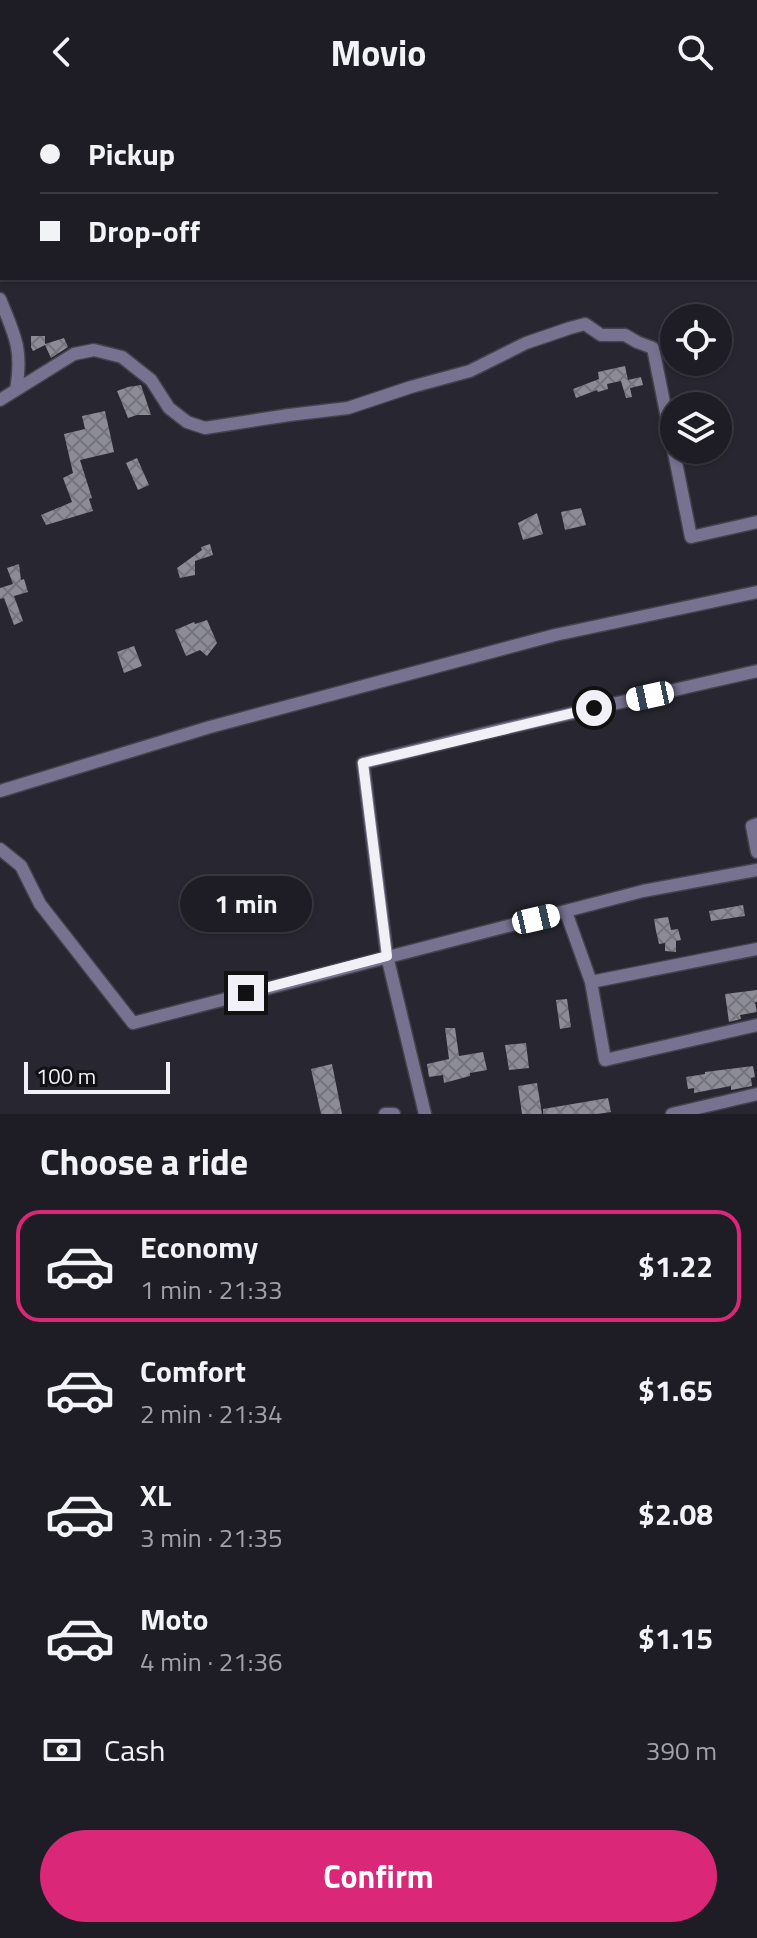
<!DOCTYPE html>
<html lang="en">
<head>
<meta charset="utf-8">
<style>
  body { margin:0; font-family:"Titillium Web",sans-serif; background:#26262d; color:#f1f3f6; height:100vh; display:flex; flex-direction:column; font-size:30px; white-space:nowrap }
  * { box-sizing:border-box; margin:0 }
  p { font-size:26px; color:#a1a2a7 }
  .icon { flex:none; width:44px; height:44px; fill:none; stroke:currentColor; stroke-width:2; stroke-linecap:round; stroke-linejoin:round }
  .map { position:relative; height:1010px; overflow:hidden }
  .drawer { display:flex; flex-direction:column; background:#1e1d25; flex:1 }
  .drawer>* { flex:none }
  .top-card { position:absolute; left:0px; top:0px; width:758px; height:176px; box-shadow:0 2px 6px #0004,0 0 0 2px #3c3b42; display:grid; align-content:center; height:176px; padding:0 40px; background:#1e1d25 }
  .tools { position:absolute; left:660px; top:200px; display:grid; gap:16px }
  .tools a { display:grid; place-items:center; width:72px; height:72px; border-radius:50%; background:#1e1d25; box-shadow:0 2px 6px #0004,0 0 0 2px #3c3b42; font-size:40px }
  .scale { position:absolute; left:24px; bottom:20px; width:146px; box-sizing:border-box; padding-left:8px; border:4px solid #f0f0f6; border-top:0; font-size:22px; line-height:28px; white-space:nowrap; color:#f0f0f6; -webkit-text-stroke:6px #111115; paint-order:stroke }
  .end { position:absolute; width:36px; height:36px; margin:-18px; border:10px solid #f0f0f6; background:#111; box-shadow:0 0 0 4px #111 }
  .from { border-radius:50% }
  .bubble { position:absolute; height:56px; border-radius:28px; background:#1e1d25; box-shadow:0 2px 6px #0004,0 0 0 2px #3c3b42; font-size:26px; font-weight:700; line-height:56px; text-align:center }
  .car { position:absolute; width:24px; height:48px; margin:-24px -12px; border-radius:10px; box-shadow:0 0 6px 2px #0007; background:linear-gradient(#fff 24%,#345 0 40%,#fff 0 76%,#345 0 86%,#fff 0) }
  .top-card b { display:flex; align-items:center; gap:28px; height:76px; font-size:30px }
  .top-card b+b { border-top:2px solid #3c3b42 }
  .top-card i { width:20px; height:20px; background:#f1f3f6 }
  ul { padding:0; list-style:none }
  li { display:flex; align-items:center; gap:24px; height:112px; margin:0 16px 12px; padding:0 24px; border:4px solid transparent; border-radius:24px }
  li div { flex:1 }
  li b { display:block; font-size:30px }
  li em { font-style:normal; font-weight:700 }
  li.on { border-color:#db2777 }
  li>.icon { width:72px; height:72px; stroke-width:1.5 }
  h2 { padding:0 40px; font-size:36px; line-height:96px }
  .pay { display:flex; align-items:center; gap:20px; height:88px; padding:0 40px; font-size:30px }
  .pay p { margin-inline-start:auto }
  .button { display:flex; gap:16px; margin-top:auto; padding:16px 40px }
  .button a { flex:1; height:92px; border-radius:48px; background:#db2777; color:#fff; font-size:32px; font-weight:700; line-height:92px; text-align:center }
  header { display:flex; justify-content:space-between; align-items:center; height:104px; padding:0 40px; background:#1e1d25; font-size:36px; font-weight:700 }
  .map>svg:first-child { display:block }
  .building { fill:url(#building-cross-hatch) }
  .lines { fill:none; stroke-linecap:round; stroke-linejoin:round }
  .minor-casing { stroke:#44434d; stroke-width:15 }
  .minor { stroke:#76728f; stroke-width:12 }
  .route { stroke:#f0f0f6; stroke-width:10 }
</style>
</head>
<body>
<header><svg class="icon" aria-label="back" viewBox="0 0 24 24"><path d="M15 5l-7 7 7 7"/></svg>Movio<svg class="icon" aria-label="search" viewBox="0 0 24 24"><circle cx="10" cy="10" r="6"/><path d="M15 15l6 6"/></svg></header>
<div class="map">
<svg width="757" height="1010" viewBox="0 0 757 1010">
  <defs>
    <pattern id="building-cross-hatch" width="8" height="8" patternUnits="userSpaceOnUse" patternTransform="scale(2)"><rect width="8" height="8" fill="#8c8b96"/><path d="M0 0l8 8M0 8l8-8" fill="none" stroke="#74747b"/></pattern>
  </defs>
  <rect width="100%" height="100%" fill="#282731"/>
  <path class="building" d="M31 232H45V240L64 234 68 243 51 254 45 241 33 247 31 243Z
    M625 262 628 276 641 273 643 281 630 284 632 293 626 294 621 277 607 280 608 285 598 288 597 286 576 294 573 285 599 275 598 268Z
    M141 281 151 311H137L128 314 117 287 128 283Z
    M105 307 114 348 80 356 92 394 89 395 93 407 46 421 41 411 72 398 63 374 73 369 64 330 85 325 82 312Z
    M137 354 149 381 138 386 126 359Z
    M581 404 586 421 565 426 561 408Z
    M537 409 543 430 523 436 518 419Z
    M210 440 213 451 195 457V471L180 474 177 464 202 446 201 443Z
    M19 460 21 476 24 475 28 488 14 492 23 517 14 521 4 494 0 495V484L13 480 7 464Z
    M207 516 217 539 207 552 200 546 186 552 175 526 194 518 195 520Z
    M134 542 142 562 124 569 117 548Z
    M743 801 745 812 711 817 709 807Z
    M668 813 671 826 678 825 681 836 676 837V848L665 847V839L659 840 656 827 654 815Z
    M757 886V898H755L757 908 740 911 741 915 729 918 725 890Z
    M567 895 571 923 560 925 556 896Z
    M445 924H455L459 952 483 948 487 966 470 969V972L444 979 443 971 429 973 427 960 449 955Z
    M526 939 529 964 509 966 505 941Z
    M332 960 342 1010H321L311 965Z
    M753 962 755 973 751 974 752 982 731 986V982L694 989V984L688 985 686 973 705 970V968Z
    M537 979 542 1010H522L518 982Z
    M608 994 611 1008 597 1010H543V1005Z"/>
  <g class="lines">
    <g class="minor-casing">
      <path id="minor" d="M0 195C15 232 23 245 16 286
        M0 296 74 250 94 246 122 253 151 276 169 304 187 318 205 324 289 311 348 304 411 283 470 267 526 239 570 224 585 220 601 231H625L637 238 653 244 691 433 757 418
        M0 687 210 623 555 531 757 488
        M757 720 752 722 757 748
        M0 745 21 762 40 800 133 919 643 787 757 766
        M566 808 591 878 757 845
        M591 878 605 956 757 921
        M385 1010H394
        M425 1010 387 852 363 659 481 630 757 567
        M672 1010 757 990"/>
    </g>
    <use href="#minor" class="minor"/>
  </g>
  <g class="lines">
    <path class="route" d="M246 889 387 852 363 659 594 604"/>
  </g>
</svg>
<div class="tools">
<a><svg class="icon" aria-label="locate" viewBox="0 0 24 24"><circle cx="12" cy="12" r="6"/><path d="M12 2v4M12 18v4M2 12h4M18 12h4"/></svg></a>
<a><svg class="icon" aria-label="layers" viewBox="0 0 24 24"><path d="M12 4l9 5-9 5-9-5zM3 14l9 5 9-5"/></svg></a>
</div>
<div class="scale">100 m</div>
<i class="end from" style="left:594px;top:604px"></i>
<i class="end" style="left:246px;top:889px"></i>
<div class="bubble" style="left:180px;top:772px;width:132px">1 min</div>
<i class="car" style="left:650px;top:592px;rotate:258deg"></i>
<i class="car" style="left:536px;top:815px;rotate:77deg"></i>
<div class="top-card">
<b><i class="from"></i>Pickup</b>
<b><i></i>Drop-off</b>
</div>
</div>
<section class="drawer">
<h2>Choose a ride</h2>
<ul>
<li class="on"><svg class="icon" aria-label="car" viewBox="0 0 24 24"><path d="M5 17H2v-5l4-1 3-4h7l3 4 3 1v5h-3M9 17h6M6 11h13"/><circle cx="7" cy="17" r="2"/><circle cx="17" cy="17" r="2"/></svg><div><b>Economy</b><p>1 min · 21:33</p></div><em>$1.22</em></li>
<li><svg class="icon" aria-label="car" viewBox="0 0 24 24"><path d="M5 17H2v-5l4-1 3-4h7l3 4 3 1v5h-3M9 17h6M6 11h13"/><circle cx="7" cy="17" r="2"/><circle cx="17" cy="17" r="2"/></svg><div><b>Comfort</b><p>2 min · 21:34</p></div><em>$1.65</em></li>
<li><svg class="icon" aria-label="car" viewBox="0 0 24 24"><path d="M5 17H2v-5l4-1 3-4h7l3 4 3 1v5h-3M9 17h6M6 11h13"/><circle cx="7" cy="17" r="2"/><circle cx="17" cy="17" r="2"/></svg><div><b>XL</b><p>3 min · 21:35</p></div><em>$2.08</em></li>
<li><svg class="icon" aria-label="car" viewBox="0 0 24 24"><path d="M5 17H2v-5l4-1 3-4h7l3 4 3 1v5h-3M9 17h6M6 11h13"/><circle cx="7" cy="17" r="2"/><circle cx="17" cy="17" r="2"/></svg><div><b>Moto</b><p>4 min · 21:36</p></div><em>$1.15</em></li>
</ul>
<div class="pay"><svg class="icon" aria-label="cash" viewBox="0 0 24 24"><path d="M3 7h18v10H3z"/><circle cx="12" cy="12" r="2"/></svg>Cash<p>390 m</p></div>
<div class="button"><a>Confirm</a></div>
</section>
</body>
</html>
